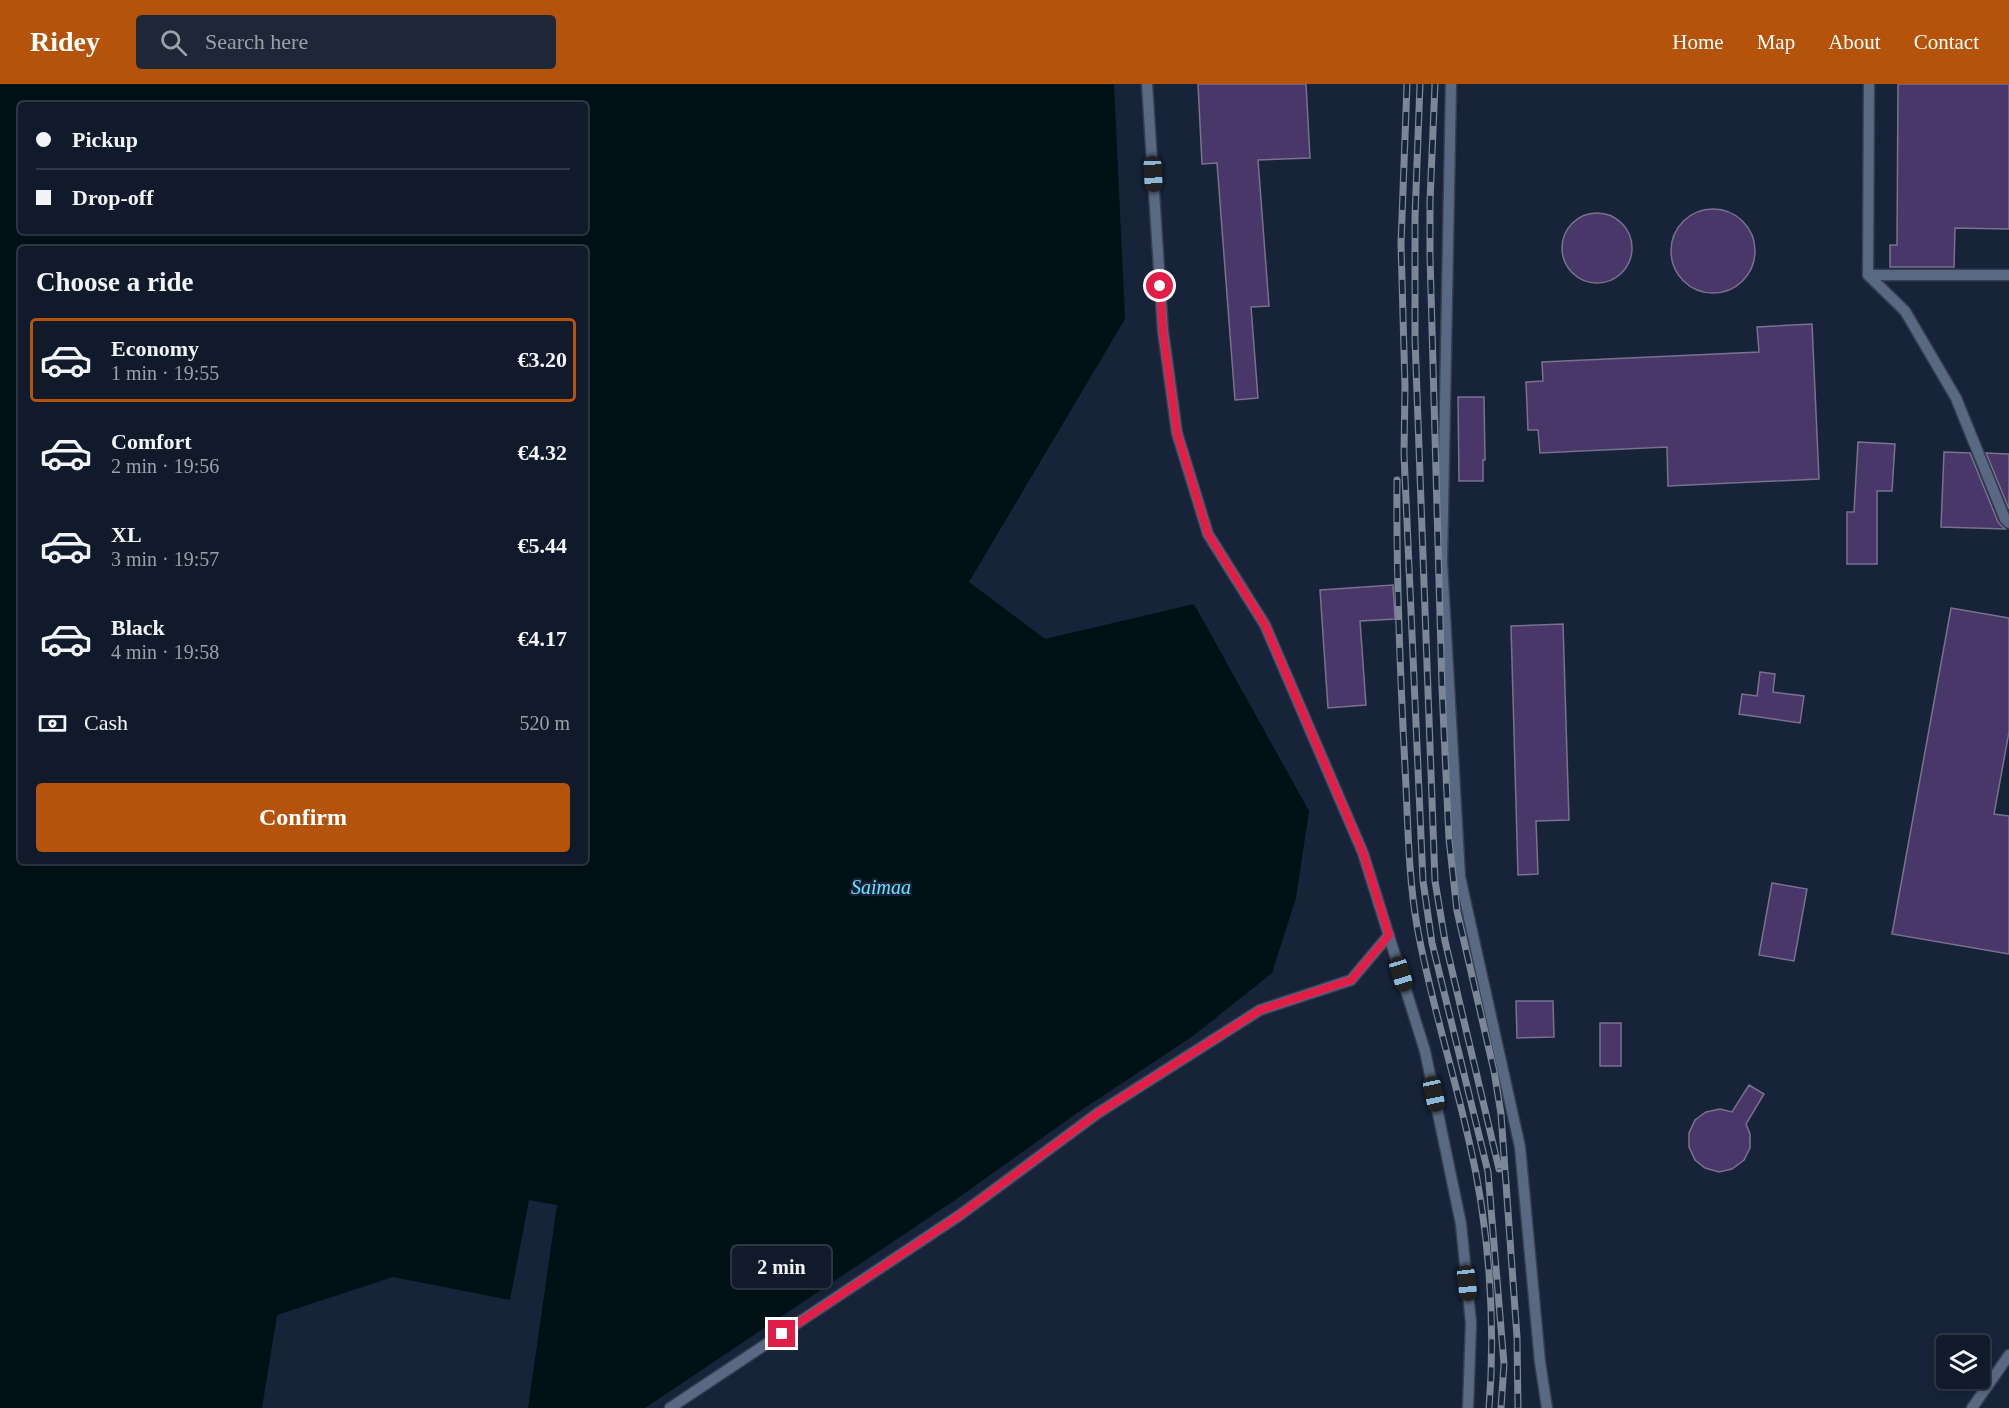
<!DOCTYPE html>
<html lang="en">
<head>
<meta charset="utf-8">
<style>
  body { margin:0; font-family:Georgia,serif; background:#1e2737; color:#f1f3f6; height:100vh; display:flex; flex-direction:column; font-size:22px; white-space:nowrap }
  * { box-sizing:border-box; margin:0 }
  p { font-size:20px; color:#9ca1a9 }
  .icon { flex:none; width:33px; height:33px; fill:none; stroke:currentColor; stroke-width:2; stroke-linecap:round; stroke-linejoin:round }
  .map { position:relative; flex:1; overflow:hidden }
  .panel { position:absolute; left:18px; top:162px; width:570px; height:618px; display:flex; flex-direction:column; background:#101a2b; border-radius:6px; box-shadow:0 3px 9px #0003,0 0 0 2px #303847 }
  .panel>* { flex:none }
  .guide { position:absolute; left:18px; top:18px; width:570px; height:132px; border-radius:6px; box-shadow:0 3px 9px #0003,0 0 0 2px #303847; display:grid; align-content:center; height:132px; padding:0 18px; background:#101a2b }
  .fabs { position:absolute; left:1936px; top:1251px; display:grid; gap:12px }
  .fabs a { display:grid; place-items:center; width:54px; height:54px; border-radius:6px; background:#101a2b; box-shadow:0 3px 9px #0003,0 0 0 2px #303847; font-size:30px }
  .end { position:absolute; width:27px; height:27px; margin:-14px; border:8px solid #e11d48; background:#fff; box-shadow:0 0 0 3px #fff }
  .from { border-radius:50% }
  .bubble { position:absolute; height:42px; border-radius:6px; background:#101a2b; box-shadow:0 3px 9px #0003,0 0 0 2px #303847; font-size:20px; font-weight:700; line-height:42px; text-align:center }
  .car { position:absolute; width:18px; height:36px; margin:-18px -9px; border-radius:8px; box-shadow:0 0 4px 2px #0007; background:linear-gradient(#222 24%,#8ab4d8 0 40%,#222 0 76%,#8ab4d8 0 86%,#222 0) }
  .guide b { display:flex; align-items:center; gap:21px; height:57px; font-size:22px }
  .guide b+b { border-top:2px solid #303847 }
  .guide i { width:15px; height:15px; background:#f1f3f6 }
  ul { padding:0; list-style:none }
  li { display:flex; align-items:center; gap:18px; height:84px; margin:0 12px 9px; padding:0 6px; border:3px solid transparent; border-radius:6px }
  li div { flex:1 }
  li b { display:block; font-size:22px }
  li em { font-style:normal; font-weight:700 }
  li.on { border-color:#b45309 }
  li>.icon { width:54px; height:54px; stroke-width:1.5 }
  h2 { padding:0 18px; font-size:27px; line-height:72px }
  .pay { display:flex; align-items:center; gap:15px; height:66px; padding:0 18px; font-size:22px }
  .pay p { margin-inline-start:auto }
  .action { display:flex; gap:12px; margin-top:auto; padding:12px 18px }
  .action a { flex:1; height:69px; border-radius:6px; background:#b45309; color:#fff; font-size:24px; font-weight:700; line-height:69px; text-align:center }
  header { display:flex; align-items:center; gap:36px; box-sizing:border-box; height:84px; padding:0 30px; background:#b45309; color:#fff }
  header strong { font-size:28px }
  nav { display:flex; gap:33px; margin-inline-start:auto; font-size:21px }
  .search { width:420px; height:54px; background:#1e2737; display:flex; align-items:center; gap:15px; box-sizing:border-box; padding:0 21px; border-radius:6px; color:#9ca1a9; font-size:22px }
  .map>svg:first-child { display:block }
  .water { fill:#001116; fill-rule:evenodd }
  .building { fill:#483768; stroke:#79718e; stroke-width:1.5 }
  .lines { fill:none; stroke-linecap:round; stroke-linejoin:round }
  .lane-casing { stroke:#363e50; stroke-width:13 }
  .lane { stroke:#5a6983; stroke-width:10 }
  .rail-casing { stroke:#7b8697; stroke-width:7 }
  .rail { stroke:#162339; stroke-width:4.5; stroke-dasharray:14; stroke-linecap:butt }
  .route { stroke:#e11d48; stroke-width:8 }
  .labels { text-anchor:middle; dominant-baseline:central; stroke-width:4.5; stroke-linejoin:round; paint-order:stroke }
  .water-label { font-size:20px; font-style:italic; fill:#6ae0fc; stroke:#162339 }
</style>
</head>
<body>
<header>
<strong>Ridey</strong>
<div class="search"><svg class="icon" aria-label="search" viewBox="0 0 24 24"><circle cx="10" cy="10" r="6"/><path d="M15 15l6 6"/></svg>Search here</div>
<nav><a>Home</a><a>Map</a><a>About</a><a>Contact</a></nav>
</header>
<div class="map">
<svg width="2009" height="1324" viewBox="0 0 2009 1324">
  <rect width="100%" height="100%" fill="#162339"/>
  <path class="water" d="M0 0H1114L1125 235 969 498 1045 555 1194 520 1309 727 1296 814 1272 889 1193 952 1077 1029 958 1114 645 1324H528L557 1121 529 1116 510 1216 393 1193 277 1231 262 1324H0ZM21 21H585V147H21ZM21 165H585V777H21Z"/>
  <path class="building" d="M1198 0H1306L1310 74 1258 76 1269 222 1251 223 1258 314 1235 316 1217 79 1202 80Z
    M1898 0H2009V145L1955 144 1954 183H1890V161H1897Z
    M1671 167a42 42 0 1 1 84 0a42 42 0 1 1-84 0Z
    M1562 164a35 35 0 1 1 70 0a35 35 0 1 1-70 0Z
    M1812 240 1819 395 1668 402 1667 363 1540 369 1538 346H1528L1526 298 1543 297 1542 278 1759 268 1757 243Z
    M1458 313H1484L1485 376H1483V397H1459Z
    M1858 358 1895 360 1892 407H1877V480H1847V428H1854Z
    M1944 368 1970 369 1998 438 2005 445 1941 443Z
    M1986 369 2009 370V425Z
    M1393 501 1395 535 1360 537 1366 621 1328 624 1320 506Z
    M1951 524 2009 534V648L1994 730 2009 732V870L1892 850Z
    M1563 540 1569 736 1536 737 1538 790 1518 791 1511 542Z
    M1760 588 1775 590 1773 608 1804 612 1800 639 1739 630 1742 610 1757 612Z
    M1772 799 1807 805 1794 877 1759 871Z
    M1516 917H1553L1554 953 1517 954Z
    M1600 939H1621V982H1600Z
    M1749 1001 1764 1010 1746 1040 1750 1050V1064L1744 1076 1732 1085 1719 1088 1705 1084 1695 1076 1689 1063V1049L1695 1036 1706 1028 1720 1025 1732 1028Z"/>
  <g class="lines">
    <g class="lane-casing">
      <path id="lane" d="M1147 0 1163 247 1177 349 1208 450 1265 541 1363 769 1425 967 1461 1140 1471 1239 1468 1324
        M1451 0 1442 479 1460 793 1520 1063 1540 1278 1547 1324
        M1868 191 1869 0
        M2009 191H1868L1905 227 1956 314 2005 435 2009 439
        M670 1324 960 1131 1098 1029 1260 926 1351 896 1389 851
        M1972 1324 2009 1271"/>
    </g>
    <use href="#lane" class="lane"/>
    <g class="rail-casing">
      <path id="rail" d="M1407 0 1401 160 1405 303 1404 370 1423 797 1432 859 1488 1088 1504 1280 1501 1324
        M1420 0 1415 133V255L1435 797 1445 857 1499 1085
        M1435 0 1430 117V172L1442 604 1449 755 1457 827 1494 987 1501 1030 1517 1253 1518 1324
        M1397 396C1396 491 1400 587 1405 683 1408 736 1408 790 1417 842 1430 915 1453 985 1469 1057 1489 1141 1496 1239 1489 1324"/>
    </g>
    <use href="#rail" class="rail"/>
  </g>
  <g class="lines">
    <path class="route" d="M782 1250 960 1131 1098 1029 1260 926 1351 896 1389 851 1363 769 1265 541 1208 450 1177 349 1163 248 1160 202"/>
  </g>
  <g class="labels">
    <g class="water-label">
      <text x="881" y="803">Saimaa</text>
    </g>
  </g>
</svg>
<div class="fabs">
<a><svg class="icon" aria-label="layers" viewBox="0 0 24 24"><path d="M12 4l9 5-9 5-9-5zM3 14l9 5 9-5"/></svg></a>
</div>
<i class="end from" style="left:1160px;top:202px"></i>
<i class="end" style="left:782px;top:1250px"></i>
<div class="bubble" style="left:732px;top:1162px;width:99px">2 min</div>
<i class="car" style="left:1153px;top:90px;rotate:177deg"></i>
<i class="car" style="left:1401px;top:890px;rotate:163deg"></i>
<i class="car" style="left:1434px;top:1010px;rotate:168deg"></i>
<i class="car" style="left:1467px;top:1199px;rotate:174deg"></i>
<div class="guide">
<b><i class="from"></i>Pickup</b>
<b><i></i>Drop-off</b>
</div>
<section class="panel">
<h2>Choose a ride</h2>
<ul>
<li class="on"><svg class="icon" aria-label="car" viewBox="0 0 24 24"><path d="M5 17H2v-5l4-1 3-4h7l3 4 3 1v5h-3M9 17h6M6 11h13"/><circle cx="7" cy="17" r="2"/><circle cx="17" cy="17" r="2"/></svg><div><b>Economy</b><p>1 min · 19:55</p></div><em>€3.20</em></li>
<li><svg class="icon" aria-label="car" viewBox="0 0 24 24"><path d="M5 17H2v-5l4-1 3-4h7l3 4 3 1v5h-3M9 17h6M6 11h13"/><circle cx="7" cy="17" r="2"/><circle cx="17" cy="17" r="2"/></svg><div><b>Comfort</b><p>2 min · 19:56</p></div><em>€4.32</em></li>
<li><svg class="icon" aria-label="car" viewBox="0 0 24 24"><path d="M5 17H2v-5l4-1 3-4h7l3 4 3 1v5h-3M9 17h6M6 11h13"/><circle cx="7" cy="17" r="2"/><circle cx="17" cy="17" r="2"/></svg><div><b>XL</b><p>3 min · 19:57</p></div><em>€5.44</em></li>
<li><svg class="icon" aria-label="car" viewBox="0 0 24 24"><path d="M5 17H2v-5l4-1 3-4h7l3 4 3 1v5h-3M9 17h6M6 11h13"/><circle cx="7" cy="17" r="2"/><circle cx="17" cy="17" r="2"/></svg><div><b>Black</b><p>4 min · 19:58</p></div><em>€4.17</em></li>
</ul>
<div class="pay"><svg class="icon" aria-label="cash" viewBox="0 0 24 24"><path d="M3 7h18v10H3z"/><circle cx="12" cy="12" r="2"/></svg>Cash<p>520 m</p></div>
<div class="action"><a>Confirm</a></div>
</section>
</div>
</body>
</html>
